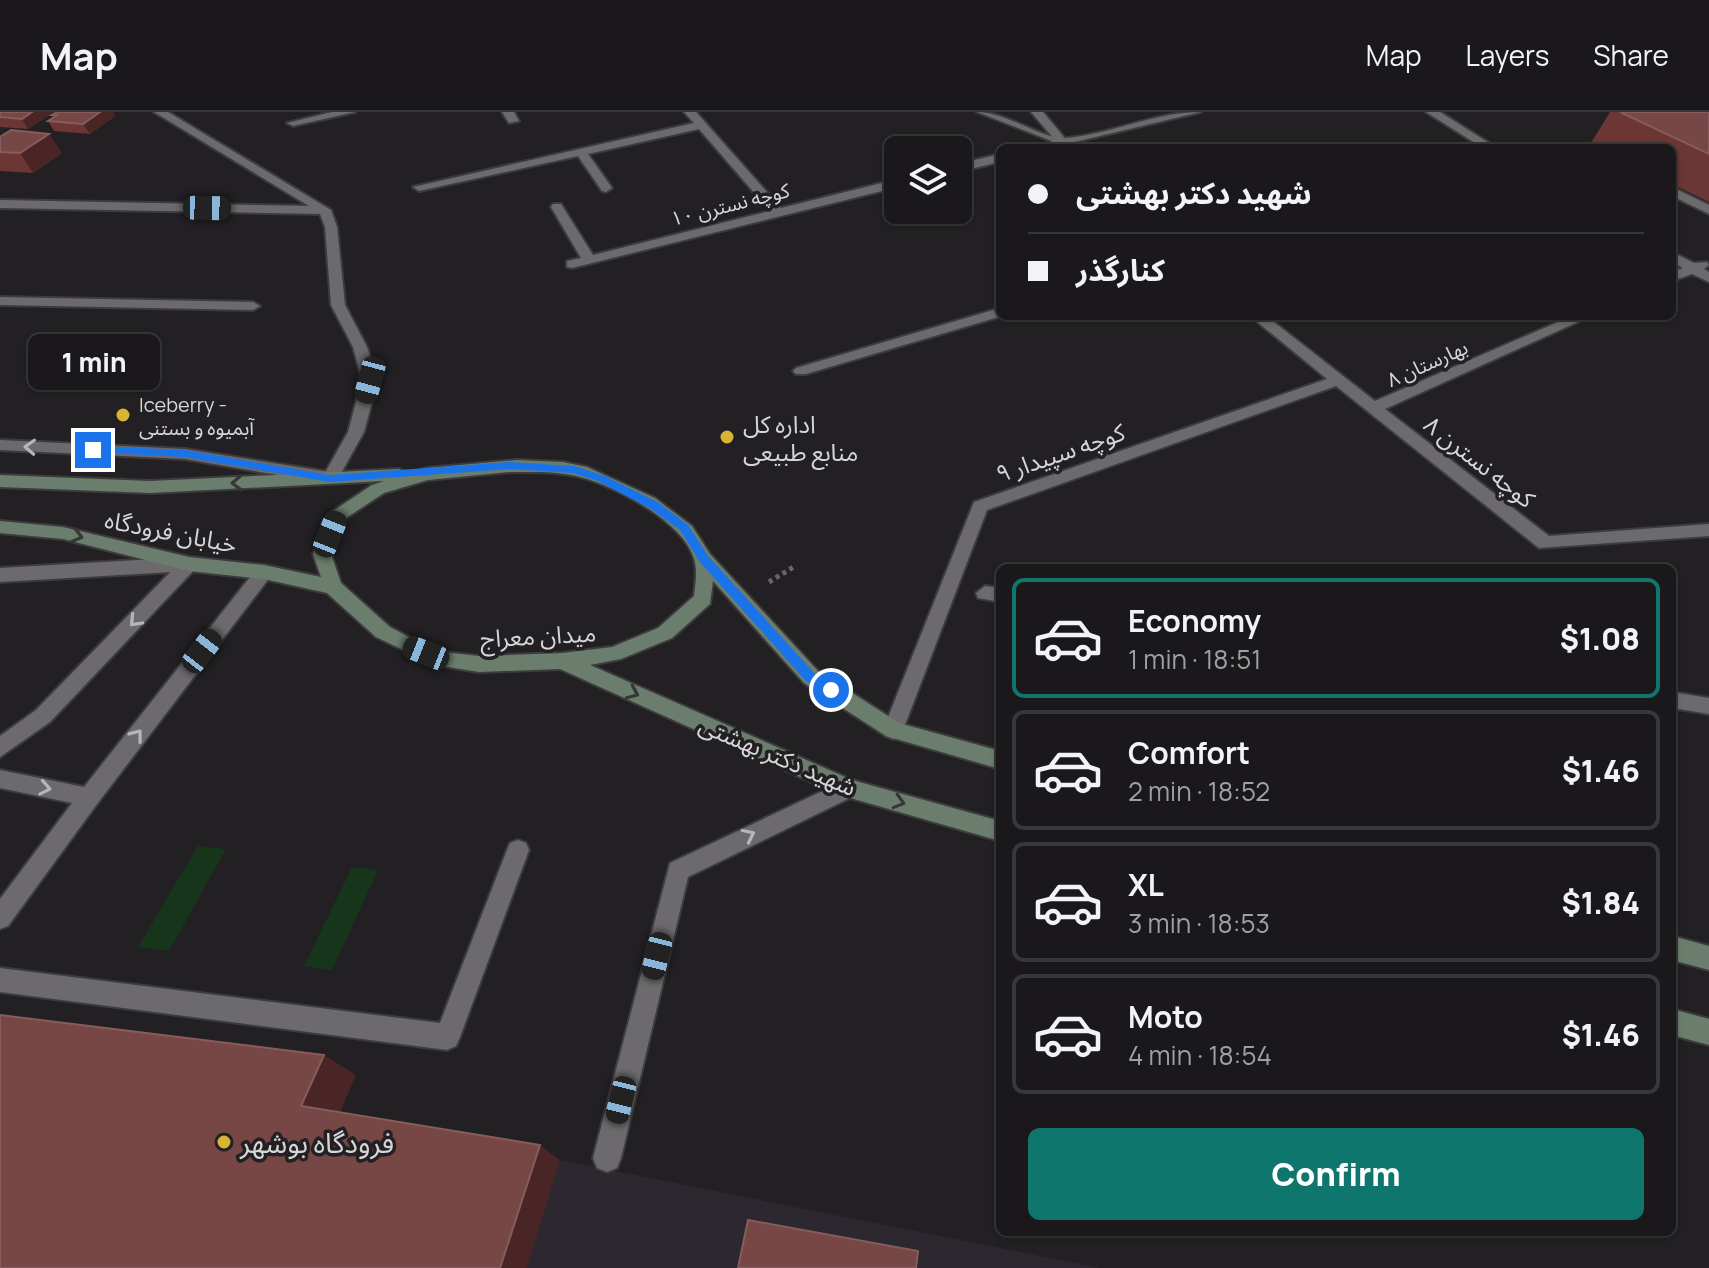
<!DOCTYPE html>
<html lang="en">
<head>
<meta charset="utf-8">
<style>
  body { margin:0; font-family:Manrope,"Noto Sans Arabic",sans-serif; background:#272527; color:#f1f3f6; height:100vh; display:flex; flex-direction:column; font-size:30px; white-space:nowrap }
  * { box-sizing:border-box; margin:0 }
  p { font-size:26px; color:#9fa0a2 }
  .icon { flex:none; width:44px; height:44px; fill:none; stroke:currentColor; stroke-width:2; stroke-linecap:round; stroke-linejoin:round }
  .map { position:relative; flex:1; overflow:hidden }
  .panel { position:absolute; left:996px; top:452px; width:680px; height:672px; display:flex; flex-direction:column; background:#1a181a; border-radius:12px; box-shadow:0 2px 6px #0004,0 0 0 2px #383739 }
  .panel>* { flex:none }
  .guide { position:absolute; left:996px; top:32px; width:680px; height:176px; border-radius:12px; box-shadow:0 2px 6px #0004,0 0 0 2px #383739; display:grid; align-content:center; height:176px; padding:0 32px; background:#1a181a }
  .controls { position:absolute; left:884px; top:24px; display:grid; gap:16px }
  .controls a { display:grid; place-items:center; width:88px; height:88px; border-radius:12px; background:#1a181a; box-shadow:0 2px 6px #0004,0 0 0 2px #383739; font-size:40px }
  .end { position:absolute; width:36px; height:36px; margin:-18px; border:10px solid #1a73e8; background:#fff; box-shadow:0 0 0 4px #fff }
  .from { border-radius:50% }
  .bubble { position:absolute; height:56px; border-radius:12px; background:#1a181a; box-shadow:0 2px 6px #0004,0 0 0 2px #383739; font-size:26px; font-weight:800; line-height:56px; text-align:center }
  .car { position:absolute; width:24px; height:48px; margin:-24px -12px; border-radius:10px; box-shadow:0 0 6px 2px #0007; background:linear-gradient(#222 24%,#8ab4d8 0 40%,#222 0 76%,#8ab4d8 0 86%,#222 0) }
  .guide b { display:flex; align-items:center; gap:28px; height:76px; font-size:30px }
  .guide b+b { border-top:2px solid #383739 }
  .guide i { width:20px; height:20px; background:#f1f3f6 }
  ul { padding:14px 0 0; list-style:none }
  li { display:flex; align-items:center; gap:24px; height:120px; margin:0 16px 12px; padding:0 16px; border:4px solid #383739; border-radius:12px }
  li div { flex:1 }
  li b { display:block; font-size:30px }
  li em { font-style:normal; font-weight:800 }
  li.active { border-color:#0f766e }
  li>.icon { width:72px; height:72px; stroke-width:1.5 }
  .primary-button { display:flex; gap:16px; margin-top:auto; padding:16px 32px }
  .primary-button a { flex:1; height:92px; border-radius:12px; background:#0f766e; color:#fff; font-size:32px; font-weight:800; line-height:92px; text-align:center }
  header { display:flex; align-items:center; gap:48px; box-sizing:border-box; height:112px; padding:0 40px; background:#1a181a; border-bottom:2px solid #383739 }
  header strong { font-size:38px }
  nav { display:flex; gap:44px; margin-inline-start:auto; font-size:28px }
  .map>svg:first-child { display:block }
  .built { fill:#2d272f }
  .green { fill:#17351b }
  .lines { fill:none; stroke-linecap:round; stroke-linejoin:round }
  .service-casing { stroke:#3c3b3d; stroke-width:4 }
  .minor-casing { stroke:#3c3b3d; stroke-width:4 }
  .tertiary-casing { stroke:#3c3b3d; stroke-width:4 }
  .secondary-casing { stroke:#3c3b3d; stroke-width:4 }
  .path { stroke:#676568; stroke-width:5; stroke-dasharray:4 4; stroke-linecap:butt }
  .service { fill:#6d6a6e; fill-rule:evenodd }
  .minor { fill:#6d6a6e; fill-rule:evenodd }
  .tertiary { fill:#6d6a6e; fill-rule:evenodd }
  .secondary { fill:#6b7d6c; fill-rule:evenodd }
  .wall { fill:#6b3633 }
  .shaded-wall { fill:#492625 }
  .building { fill:#774745; stroke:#865d5c; stroke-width:2 }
  .oneway { stroke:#b6b5b8 }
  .oneway2 { stroke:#343735 }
  .route { fill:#1a73e8 }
  .poi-dot { fill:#d7b434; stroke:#222023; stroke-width:3 }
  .labels { text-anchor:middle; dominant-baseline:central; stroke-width:7; stroke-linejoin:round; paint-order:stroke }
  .far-street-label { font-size:20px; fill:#d6d5d7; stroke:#222023 }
  .far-poi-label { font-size:20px; fill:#d6d5d7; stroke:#222023; text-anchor:start }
  .poi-label { font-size:24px; fill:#d6d5d7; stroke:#222023; text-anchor:start }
  .street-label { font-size:24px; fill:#d6d5d7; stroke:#222023 }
  .near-poi-label { font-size:28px; fill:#d6d5d7; stroke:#222023; text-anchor:start }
</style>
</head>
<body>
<header>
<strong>Map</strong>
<nav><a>Map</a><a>Layers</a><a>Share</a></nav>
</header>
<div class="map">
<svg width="1709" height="1156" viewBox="0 0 1709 1156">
  <rect width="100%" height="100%" fill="#222023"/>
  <path class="built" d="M356 963 336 1011 560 1048 1100 1156H0Z"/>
  <path class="green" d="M198 734 226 737 169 839 138 835Z
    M352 755 378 758 332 858 304 854Z"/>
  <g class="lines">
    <g class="service-casing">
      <path id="service" d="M189 445 198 452 195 457 50 610 0 645V624L36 598 183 447Z
        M264 453 273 460 270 465 97 692 8 814 0 817V787L72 691 0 676V658L84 675 258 455Z
        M848 667 856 669 859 676 856 683 688 765 621 1046 617 1056 607 1060 597 1056 593 1046 670 751Z
        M518 728 526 731 529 738 460 925 456 934 447 938 0 880V856L440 911 507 738 510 731Z"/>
    </g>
    <g class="minor-casing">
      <path id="minor" d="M154 0H168L331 98 337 115 345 193 367 235 378 268 364 320 336 370H324L322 366 348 320 362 268 353 235 331 193 325 115 320 102 0 96V88L309 94Z
        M332 0H355L293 14 287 11Z
        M502 0H514L519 9 509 11Z
        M684 0H696L781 96 898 67V75L572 156 567 155V149L581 146 551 95 553 92H561L593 143 770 99 699 17 588 42 612 76 606 80 602 79 578 44 419 79 413 75 694 11Z
        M1031 0H1043L1073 36H1034L1055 28Z
        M1426 0H1440L1497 36H1483Z
        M1000 42V50L958 60V52Z
        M1672 75 1709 93V102L1672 84Z
        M1672 140 1694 151 1707 150 1709 153 1704 157 1709 160V170L1692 162 1672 169V160L1683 156 1672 150Z
        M0 185 253 190 260 194 253 198 0 193Z
        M1000 196 1002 204 806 262H796L793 259 796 256Z
        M1250 204H1266L1375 289 1572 204H1591L1385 297 1549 424 1709 412V424L1539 436 1336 274 987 398 903 618 900 624 893 627 886 624 883 618 974 390 1327 267Z
        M985 474 1000 476V490L978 486 976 481Z
        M1672 580 1709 586V602L1672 596Z"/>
    </g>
    <g class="tertiary-casing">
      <path id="tertiary" d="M977 0C1007 0 1043 28 1066 26 1112 22 1154 0 1201 0L1062 33Z
        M0 328 185 337 330 360 338 366 330 372 185 347 0 338Z
        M189 445 198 452 189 459 0 470V456Z"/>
    </g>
    <g class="secondary-casing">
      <path id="secondary" d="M517 348 563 350 587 355 655 386 692 414 710 442 818 559 899 611 1000 639V657L886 624 804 571 713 469 710 492 672 526 621 547 590 553 852 668 1000 709V729L840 683 560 557 479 560 435 553 376 525 327 481 264 467 189 459 63 427 0 421V409L63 415 189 445 264 453 321 465 313 442 330 401 372 373 384 369 150 381 0 375V363L150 369 399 357 407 362 427 356ZM509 360C529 360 551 359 571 363 608 369 684 409 694 447 698 459 695 473 694 484L658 516 612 535 562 541 479 544 444 540 418 530 390 515 341 471 331 442 343 408 384 381 428 368Z
        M1672 824 1709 834V858L1672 848Z
        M1672 897 1709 907V933L1672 923Z"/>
    </g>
    <path class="path" d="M769 470 795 454"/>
    <use href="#service" class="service"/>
    <use href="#minor" class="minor"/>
    <use href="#tertiary" class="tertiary"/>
    <use href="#secondary" class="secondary"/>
  </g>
  <path class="wall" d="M0 0H54L28 17 0 15Z
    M1610 0H1709V90L1672 72V36H1602L1591 31Z
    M52 3 115 4 90 22 54 19 48 9 54 5Z
    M0 25 62 41 33 61 0 59Z"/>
  <path class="shaded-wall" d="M32 0H54L28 17 22 7Z
    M100 0H113L115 4 90 22 83 12Z
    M49 22 62 41 33 61 20 41Z
    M324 943 356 963 335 1011 301 994Z
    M540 1033 560 1048 527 1156H500Z"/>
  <path class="building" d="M0 0H32L22 7 0 5Z
    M57 0H100L83 12 48 9 57 3H52Z
    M1620 0H1709V42Z
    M11 18 49 22 20 41 0 40V25Z
    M0 903 324 943 301 994 540 1033 500 1156H0Z
    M748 1108 918 1139 916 1156H738Z"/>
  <defs><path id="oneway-chevron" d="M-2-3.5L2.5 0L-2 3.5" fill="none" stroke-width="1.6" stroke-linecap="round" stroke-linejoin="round" transform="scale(2)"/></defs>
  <g class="oneway">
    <use href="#oneway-chevron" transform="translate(30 335) rotate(-177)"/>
    <use href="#oneway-chevron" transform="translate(135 509) rotate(134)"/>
    <use href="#oneway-chevron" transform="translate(137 623) rotate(-52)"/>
    <use href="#oneway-chevron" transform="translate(45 676) rotate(11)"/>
    <use href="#oneway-chevron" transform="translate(749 723) rotate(-26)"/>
  </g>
  <g class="oneway2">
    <use href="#oneway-chevron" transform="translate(237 371) rotate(177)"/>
    <use href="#oneway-chevron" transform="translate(77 424) rotate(14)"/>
    <use href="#oneway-chevron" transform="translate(633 581) rotate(24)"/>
    <use href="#oneway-chevron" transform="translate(899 690) rotate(16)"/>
  </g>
  <path class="route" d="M93 334 185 338 330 363 509 350 574 354 605 364 659 391 688 413 708 444 815 562 838 578 831 584 806 569 700 450 680 418 651 397 598 369 573 361 509 357 330 370 185 345 89 340V335Z"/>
  <g class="poi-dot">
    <circle cx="123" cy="303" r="8"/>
    <circle cx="727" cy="325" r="8"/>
    <circle cx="224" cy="1030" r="8"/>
  </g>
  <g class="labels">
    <g class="far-street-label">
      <text transform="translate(730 92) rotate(-14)">کوچه نسترن ۱۰</text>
      <text transform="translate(1427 251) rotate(-24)">بهارستان ۸</text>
    </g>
    <g class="far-poi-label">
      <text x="139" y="292">Iceberry -<tspan x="139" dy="23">آبمیوه و بستنی</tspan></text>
    </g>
    <g class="poi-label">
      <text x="743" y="311">اداره کل<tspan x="743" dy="28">منابع طبیعی</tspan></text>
    </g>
    <g class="street-label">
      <text transform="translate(1060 340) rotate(-19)">کوچه سپیدار ۹</text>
      <text transform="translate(1480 349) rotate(38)">کوچه نسترن ۸</text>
      <text transform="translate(171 419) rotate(11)">خیابان فرودگاه</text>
      <text transform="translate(538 523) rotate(-3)">میدان معراج</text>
      <text transform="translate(778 643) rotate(23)">شهید دکتر بهشتی</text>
    </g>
    <g class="near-poi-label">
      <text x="240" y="1030">فرودگاه بوشهر</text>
    </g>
  </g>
</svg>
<div class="controls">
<a><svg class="icon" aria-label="layers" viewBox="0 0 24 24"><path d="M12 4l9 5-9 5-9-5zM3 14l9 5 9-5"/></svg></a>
</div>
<i class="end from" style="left:831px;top:578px"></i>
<i class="end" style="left:93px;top:338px"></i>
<div class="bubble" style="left:28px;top:222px;width:132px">1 min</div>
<i class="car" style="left:207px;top:96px;rotate:91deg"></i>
<i class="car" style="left:370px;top:268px;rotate:195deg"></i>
<i class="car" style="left:330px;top:422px;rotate:22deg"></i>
<i class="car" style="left:202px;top:539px;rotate:38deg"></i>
<i class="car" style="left:426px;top:541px;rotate:292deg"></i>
<i class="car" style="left:657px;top:844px;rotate:194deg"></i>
<i class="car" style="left:621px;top:988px;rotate:194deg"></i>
<div class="guide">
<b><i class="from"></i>شهید دکتر بهشتی</b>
<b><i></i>کنارگذر</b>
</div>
<section class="panel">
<ul>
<li class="active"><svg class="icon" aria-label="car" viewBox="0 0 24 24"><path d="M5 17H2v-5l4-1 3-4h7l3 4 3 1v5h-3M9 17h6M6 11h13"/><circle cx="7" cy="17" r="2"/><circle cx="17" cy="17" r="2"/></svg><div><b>Economy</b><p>1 min · 18:51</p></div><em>$1.08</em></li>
<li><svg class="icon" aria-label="car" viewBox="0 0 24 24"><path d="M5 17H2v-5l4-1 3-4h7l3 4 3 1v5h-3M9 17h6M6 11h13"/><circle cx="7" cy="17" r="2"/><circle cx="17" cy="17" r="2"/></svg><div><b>Comfort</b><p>2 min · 18:52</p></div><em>$1.46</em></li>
<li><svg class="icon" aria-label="car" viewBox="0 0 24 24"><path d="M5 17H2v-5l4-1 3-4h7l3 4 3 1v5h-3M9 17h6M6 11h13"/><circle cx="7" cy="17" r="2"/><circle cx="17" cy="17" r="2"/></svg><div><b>XL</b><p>3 min · 18:53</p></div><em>$1.84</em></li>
<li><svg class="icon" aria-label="car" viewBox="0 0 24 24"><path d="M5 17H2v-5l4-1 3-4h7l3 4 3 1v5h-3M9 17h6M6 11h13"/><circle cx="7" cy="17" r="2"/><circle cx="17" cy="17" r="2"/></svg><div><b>Moto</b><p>4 min · 18:54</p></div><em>$1.46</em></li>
</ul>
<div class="primary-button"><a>Confirm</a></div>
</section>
</div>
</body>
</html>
